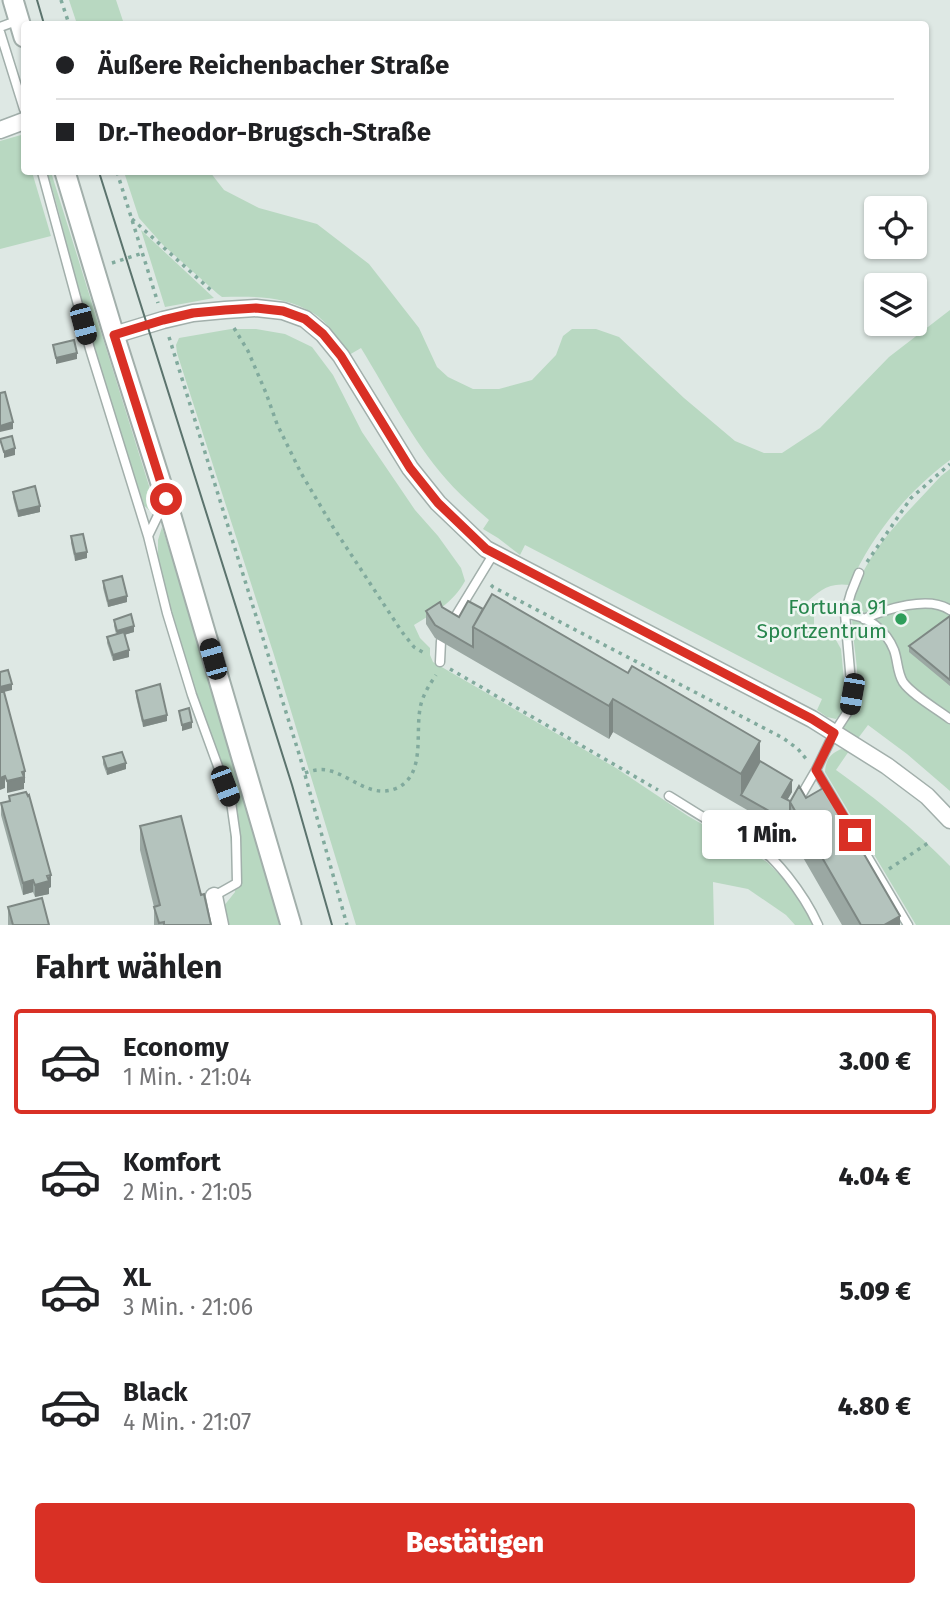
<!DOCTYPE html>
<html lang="de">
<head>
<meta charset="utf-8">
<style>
  body { margin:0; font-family:"Fira Sans",sans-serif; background:#f6f6f6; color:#202124; height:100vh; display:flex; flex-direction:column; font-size:26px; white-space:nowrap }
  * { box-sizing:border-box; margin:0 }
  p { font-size:23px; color:#757577 }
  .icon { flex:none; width:38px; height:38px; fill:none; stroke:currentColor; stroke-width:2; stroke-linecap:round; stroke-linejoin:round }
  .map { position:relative; height:925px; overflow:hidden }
  .drawer { display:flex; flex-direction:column; background:#fff; flex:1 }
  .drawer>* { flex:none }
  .banner { position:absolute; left:21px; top:21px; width:908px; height:154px; border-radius:7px; box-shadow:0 2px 5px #0004; display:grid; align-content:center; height:154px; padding:0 35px; background:#fff }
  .buttons { position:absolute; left:864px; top:196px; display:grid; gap:14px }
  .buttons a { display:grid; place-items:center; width:63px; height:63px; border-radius:7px; background:#fff; box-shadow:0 2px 5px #0004; font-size:35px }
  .end { position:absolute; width:32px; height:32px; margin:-16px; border:9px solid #d93025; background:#fff; box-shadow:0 0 0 4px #fff }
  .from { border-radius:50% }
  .bubble { position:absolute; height:49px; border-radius:7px; background:#fff; box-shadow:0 2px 5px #0004; font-size:23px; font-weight:800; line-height:49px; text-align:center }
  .car { position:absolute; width:21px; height:42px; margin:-21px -10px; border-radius:9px; box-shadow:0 0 5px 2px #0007; background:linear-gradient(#222 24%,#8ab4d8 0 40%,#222 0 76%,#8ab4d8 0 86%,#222 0) }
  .banner b { display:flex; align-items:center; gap:24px; height:66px; font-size:26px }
  .banner b+b { border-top:2px solid #e0e0e0 }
  .banner i { width:18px; height:18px; background:#202124 }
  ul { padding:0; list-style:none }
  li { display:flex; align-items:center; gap:21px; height:105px; margin:0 14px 10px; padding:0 21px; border:4px solid transparent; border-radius:7px }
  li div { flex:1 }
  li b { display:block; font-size:26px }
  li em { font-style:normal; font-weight:800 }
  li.on { border-color:#d93025 }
  li>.icon { width:63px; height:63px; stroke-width:1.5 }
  h2 { padding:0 35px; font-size:32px; line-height:84px }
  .action { display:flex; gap:14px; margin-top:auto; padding:14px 35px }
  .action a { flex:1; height:80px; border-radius:7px; background:#d93025; color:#fff; font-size:28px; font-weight:800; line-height:80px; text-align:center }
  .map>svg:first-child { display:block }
  .green { fill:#b8d8c1 }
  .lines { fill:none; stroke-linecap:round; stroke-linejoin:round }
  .service-casing { stroke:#a2afab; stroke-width:11 }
  .minor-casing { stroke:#a2afab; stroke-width:19 }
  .tertiary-casing { stroke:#a2afab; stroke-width:23 }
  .path { stroke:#81aa9d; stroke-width:3.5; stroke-dasharray:3.5 5; stroke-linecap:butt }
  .service { stroke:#fff; stroke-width:8 }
  .minor { stroke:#fff; stroke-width:16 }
  .tertiary { stroke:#fff; stroke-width:19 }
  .tram { stroke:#5b736d; stroke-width:2 }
  .wall { fill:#9ba8a3 }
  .shaded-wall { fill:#7e8884 }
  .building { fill:#b4c3bd; stroke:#7e8884; stroke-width:2 }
  .route { stroke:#d93025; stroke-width:9 }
  .leisure-dot { fill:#2e9e5b; stroke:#eef6f2; stroke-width:2.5 }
  .labels { text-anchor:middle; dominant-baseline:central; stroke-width:5; stroke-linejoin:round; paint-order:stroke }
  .leisure-label { font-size:21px; fill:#27864d; stroke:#eef6f2; text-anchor:end }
</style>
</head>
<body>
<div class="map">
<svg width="950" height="925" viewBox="0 0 950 925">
  <rect width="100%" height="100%" fill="#dee8e4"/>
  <path class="green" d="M69 0H116L124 24H77Z
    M21 135 24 147V172H32L51 236 0 249V141Z
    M47 172H51L155 505V509L149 510 141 503C120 436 99 369 81 302 69 258 61 214 47 172Z
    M124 172H210L224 190 259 208 317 224 369 264 419 328 437 367 448 377 473 389H499L532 380 556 355 563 336 572 329H596L619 337 684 398 735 441 764 453H782L820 428 889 357 950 310V460C907 492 871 536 850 585 827 582 820 591 803 605L814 617V629L819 634 832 633 841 649 844 681 850 701 845 711 836 719 827 717 817 710 822 699 525 545 520 555 498 538 483 529 489 520C474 507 459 494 446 479 412 440 388 392 361 348L349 355C340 342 327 321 313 313 286 296 253 296 222 297L218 294 163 245 139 218Z
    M141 230 214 298 165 307Z
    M231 329H256L285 334 312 347 333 375 362 432 415 510 438 536 461 568 465 581C453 603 434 613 414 625L420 638 430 648V655L433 662 616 768 688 816 749 851 767 862 784 879 809 913 813 925H795L786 915 748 889 713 882 714 925H356L274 655 177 353 176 345 179 338Z
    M950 469V791L907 754 868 725 856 741 841 732C848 720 855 707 857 693 860 663 849 632 853 602 860 556 911 509 941 476Z
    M162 527 211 677 280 925H227L223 907 235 892 229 821 237 819 196 700 172 619 158 557V540Z
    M841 749 849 751 836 770C879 801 913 828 950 866V925H916L825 772C826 759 830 754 841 749Z"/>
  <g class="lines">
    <g class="service-casing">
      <path id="service" d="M0 27 19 20
        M0 32 24 109
        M42 172 90 349 148 536
        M163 505 148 536 167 613 192 695 231 802 236 837 237 883 214 896
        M859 573 851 593 845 614 852 694 849 710 834 733 816 770 908 925
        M845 614C867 615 886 630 894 650 898 661 897 672 903 682 912 695 937 709 950 719
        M864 619C886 609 929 595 950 610
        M452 622 494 553
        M440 662 441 641
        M669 796C689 808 709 822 730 832 735 834 741 835 746 838 774 853 805 896 818 925
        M798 801 816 770
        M769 856 782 830"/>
    </g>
    <g class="minor-casing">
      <path id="minor" d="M0 130 24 121
        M114 335 163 320 193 313 225 310 256 308 283 311 305 319 323 334 341 356 410 468 438 503 486 549 812 719 887 766 927 796 950 820
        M214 896 220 925"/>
    </g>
    <g class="tertiary-casing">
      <path id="tertiary" d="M13 0 24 37
        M65 172 114 335 166 499 291 925"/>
    </g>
    <path class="path" d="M61 0 69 24
      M117 172 158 303
      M132 219 213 292
      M112 263 143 253
      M234 328 248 351 266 393 277 424 301 473 333 527 402 632 414 647 426 654
      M169 337 300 757 347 925
      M867 562 911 498 950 464
      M491 585 493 587 783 738 798 749 807 760
      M450 669 658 790
      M305 773C314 770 322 768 331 771 354 778 372 799 397 788 427 774 414 731 421 704 424 693 430 684 436 675
      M889 869 928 843"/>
    <use href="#service" class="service"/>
    <use href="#minor" class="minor"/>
    <use href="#tertiary" class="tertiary"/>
    <path class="tram" d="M37 0 44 24
      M99 172 292 785 332 925"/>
  </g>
  <path class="wall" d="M13 492 40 512 18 517 13 498Z
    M71 536 87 558 75 561 71 543Z
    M103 581 127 602 108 607 103 588Z
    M442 607 459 617 760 761 792 792 787 800 790 801 806 798 900 925H842L790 835 613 732 609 739 435 638 426 624V611Z
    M950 616V686L909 652V646Z
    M114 620 134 632 124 635 129 657 113 661 107 643V637L116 634 114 626Z
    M136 691 167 721 143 727 136 697Z
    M103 757 126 769 107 775 103 764Z
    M9 796 51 887 49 888V894L35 897 33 892 23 895 1 815V803L9 801Z
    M140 826 201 895 211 925H154V907L140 850Z
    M8 907 49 925H8Z"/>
  <path class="shaded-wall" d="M77 353V359L56 364V358Z
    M13 422V429L0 432V426Z
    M15 448V455L4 458V452Z
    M40 506V512L18 517V511Z
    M87 552V558L75 561V554Z
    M127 596V602L108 607V601Z
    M134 626V632L117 637V631Z
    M129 650V657L113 661V655Z
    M12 684V690L0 693V687Z
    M613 699V732L609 739V706Z
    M167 715V721L143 727V721Z
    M192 722V728L182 731V725Z
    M760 741V773L741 795V774Z
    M126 763V769L107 775V769Z
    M25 771V783H24V789L7 793V781L22 772Z
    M5 776V788L0 790V778Z
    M792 780V792L782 809V797Z
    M51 875V887L49 888V894L35 897V885Z
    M33 880V892L23 895V883Z
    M900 916V925H884Z"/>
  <path class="building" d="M74 340 77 353 56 358 53 345Z
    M5 392 13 422 0 426V393Z
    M12 436 15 448 4 452 0 439Z
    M35 486 40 506 18 511 13 492Z
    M83 534 87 552 75 554 71 536Z
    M122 576 127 596 108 601 103 581Z
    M492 594 628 673 632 666 760 741 741 774 613 699 609 706 473 627Z
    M468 601 483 609 473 627V647L435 625 426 611 440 602 442 607 459 617Z
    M131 614 134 626 117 631 114 620Z
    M950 616V680L909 646Z
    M124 632 129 650 113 655 107 637Z
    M8 670 12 684 0 687V672Z
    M160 684 167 715 143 721 136 691Z
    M0 692H4L25 771 22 772 24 777 7 781 5 776 0 778Z
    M189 708 192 722 182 725 179 711Z
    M122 752 126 763 107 769 103 757Z
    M760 761 792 780 782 797 790 801V823L741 795Z
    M799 786 806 798 825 787 900 916 884 925H861L790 802Z
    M26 792 28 796 29 795 51 875 47 876 49 881 35 885 33 880 23 883 1 803 10 801 9 796Z
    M181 816 201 895 204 894 211 925H164V922L159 923 154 907 160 905 140 826Z
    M42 898 49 925H13L8 907Z"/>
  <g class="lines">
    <path class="route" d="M166 499 114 335 163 320 193 313 225 310 256 308 283 311 305 319 323 334 341 356 410 468 438 503 486 549 812 719 834 733 816 770 855 835"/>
  </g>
  <circle class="leisure-dot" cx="901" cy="619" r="7"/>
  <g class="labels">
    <g class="leisure-label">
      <text x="887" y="607">Fortuna 91<tspan x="887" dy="24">Sportzentrum</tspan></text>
    </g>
  </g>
</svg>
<div class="buttons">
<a><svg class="icon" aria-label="locate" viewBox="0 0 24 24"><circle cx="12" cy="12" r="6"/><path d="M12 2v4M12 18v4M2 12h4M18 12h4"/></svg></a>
<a><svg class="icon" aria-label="layers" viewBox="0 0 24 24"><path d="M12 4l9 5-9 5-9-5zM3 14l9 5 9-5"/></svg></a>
</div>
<i class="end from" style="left:166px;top:499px"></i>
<i class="end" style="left:855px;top:835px"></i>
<div class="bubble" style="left:702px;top:810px;width:130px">1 Min.</div>
<i class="car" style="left:83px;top:324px;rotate:165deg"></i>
<i class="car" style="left:213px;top:659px;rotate:344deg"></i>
<i class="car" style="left:852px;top:694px;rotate:190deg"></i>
<i class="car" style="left:225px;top:786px;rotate:159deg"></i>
<div class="banner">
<b><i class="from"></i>Äußere Reichenbacher Straße</b>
<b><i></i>Dr.-Theodor-Brugsch-Straße</b>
</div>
</div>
<section class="drawer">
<h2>Fahrt wählen</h2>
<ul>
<li class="on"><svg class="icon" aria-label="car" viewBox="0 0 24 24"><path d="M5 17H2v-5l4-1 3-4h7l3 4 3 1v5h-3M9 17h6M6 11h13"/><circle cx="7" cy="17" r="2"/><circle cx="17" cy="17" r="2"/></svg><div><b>Economy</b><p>1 Min. · 21:04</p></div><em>3.00 €</em></li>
<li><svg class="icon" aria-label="car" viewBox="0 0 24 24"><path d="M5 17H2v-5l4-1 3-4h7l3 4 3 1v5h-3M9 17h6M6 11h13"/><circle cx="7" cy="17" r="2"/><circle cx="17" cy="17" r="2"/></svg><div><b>Komfort</b><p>2 Min. · 21:05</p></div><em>4.04 €</em></li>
<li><svg class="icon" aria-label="car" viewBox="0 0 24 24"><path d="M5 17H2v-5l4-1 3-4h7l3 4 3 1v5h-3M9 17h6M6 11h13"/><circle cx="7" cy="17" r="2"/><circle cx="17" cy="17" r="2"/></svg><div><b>XL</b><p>3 Min. · 21:06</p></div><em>5.09 €</em></li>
<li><svg class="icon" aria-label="car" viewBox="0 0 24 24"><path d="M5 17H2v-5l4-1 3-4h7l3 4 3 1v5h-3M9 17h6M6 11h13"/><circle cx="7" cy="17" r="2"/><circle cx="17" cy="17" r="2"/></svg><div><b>Black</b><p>4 Min. · 21:07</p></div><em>4.80 €</em></li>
</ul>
<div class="action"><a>Bestätigen</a></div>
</section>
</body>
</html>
